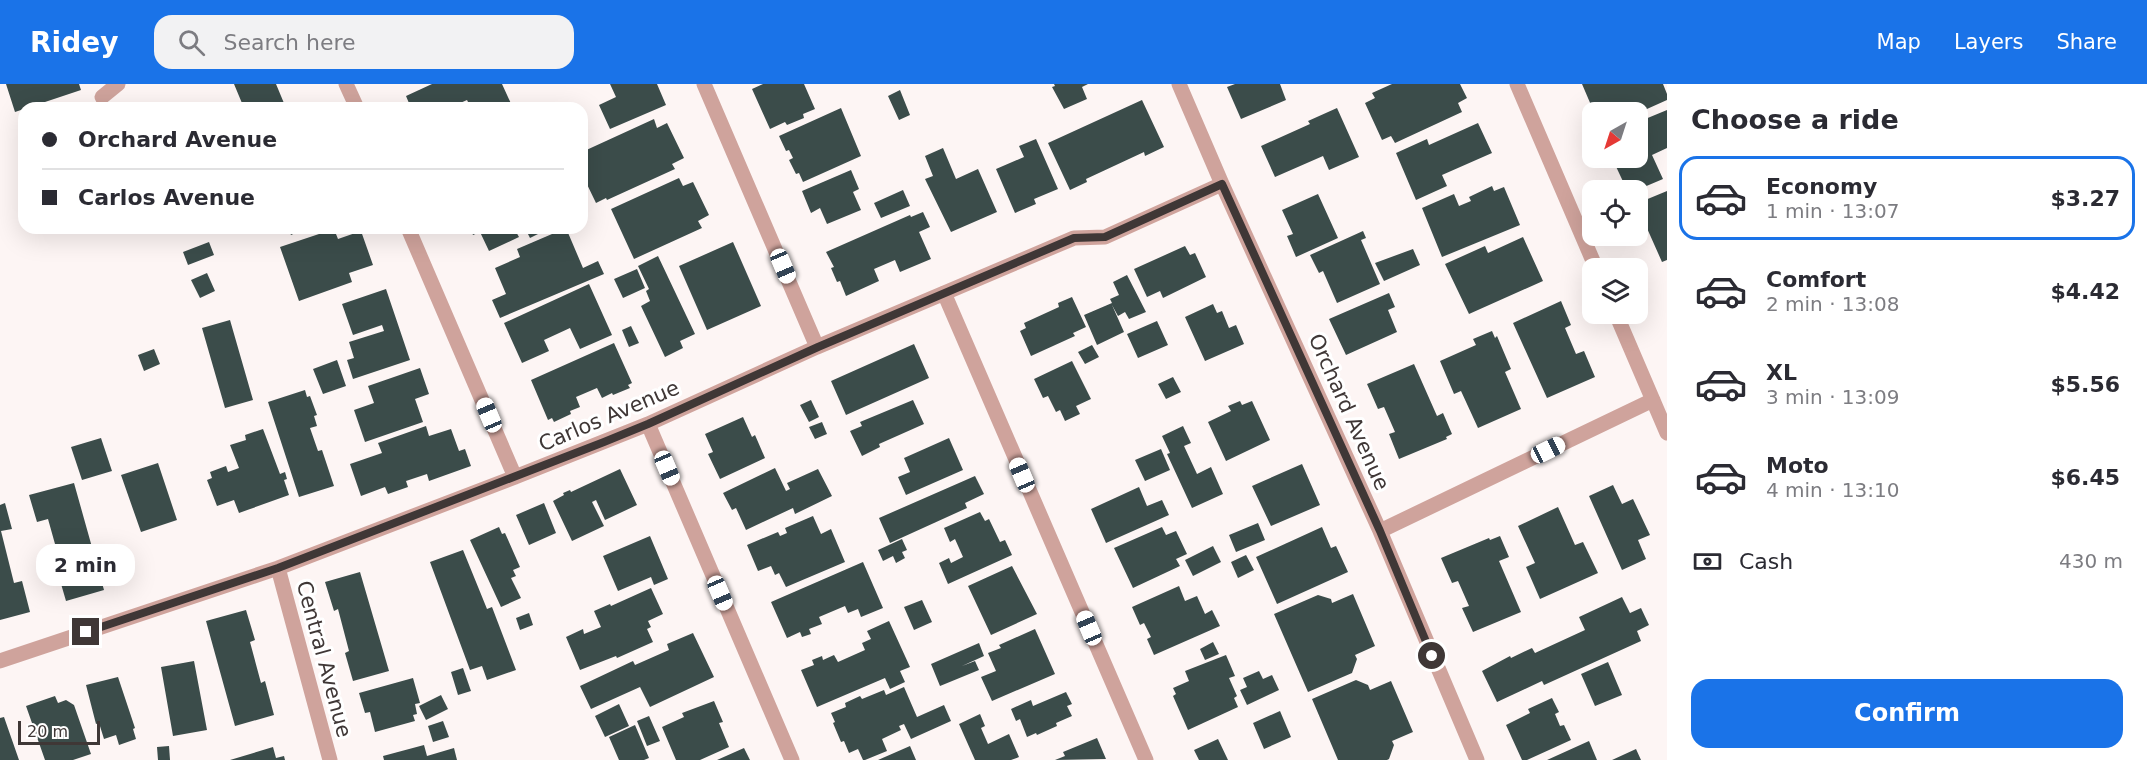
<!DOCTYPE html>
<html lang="en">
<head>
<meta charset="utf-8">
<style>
  body { margin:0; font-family:"DejaVu Sans",sans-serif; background:#f2f2f3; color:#2b2b33; height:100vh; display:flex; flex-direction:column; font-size:22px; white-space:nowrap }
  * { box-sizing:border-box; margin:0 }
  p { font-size:20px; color:#7c7c81 }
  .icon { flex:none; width:33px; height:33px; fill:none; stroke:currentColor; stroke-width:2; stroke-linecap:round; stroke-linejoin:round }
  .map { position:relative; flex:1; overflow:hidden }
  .side { display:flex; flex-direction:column; background:#fff; width:480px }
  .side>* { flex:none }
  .banner { position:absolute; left:18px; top:18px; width:570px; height:132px; border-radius:18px; box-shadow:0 6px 24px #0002; display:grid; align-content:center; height:132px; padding:0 24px; background:#fff }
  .needle { width:39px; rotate:219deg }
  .fabs { position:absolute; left:1582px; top:18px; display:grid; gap:12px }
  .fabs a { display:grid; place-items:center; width:66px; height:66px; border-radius:12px; background:#fff; box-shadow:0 6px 24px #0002; font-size:30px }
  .scale { position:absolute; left:18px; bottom:15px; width:82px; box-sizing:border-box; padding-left:6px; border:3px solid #3f3736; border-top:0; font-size:16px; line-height:21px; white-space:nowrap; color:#3f3736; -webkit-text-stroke:4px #fff; paint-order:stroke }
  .end { position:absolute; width:27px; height:27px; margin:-14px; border:8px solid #3f3736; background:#fff; box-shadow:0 0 0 3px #fff }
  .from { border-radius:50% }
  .bubble { position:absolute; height:42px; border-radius:18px; background:#fff; box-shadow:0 6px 24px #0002; font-size:20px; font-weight:700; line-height:42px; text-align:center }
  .car { position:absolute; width:18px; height:36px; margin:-18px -9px; border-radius:8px; box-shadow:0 0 4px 2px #0007; background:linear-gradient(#fff 24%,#345 0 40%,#fff 0 76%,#345 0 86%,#fff 0) }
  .banner b { display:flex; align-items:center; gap:21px; height:57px; font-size:22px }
  .banner b+b { border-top:2px solid #e1e1e2 }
  .banner i { width:15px; height:15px; background:#2b2b33 }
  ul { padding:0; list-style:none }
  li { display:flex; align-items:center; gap:18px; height:84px; margin:0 12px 9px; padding:0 12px; border:3px solid transparent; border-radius:18px }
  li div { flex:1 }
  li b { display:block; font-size:22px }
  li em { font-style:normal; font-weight:700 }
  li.current { border-color:#1a73e8 }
  li>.icon { width:54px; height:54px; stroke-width:1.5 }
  h2 { padding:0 24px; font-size:27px; line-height:72px }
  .pay { display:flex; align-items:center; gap:15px; height:66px; padding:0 24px; font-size:22px }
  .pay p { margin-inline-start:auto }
  .cta { display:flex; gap:12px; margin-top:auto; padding:12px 24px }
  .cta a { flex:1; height:69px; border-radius:18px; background:#1a73e8; color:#fff; font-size:24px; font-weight:700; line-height:69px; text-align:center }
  header { display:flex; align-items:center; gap:36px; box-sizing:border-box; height:84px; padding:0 30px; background:#1a73e8; color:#fff }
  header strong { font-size:28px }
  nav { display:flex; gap:33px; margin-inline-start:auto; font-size:21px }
  .search { width:420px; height:54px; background:#f2f2f3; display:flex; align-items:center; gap:15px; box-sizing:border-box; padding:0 21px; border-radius:18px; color:#7c7c81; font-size:22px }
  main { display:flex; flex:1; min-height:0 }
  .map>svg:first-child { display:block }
  .building { fill:#3b4c4a }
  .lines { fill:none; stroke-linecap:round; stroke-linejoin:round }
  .minor { stroke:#cfa39c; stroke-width:15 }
  .route { stroke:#3f3736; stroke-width:8 }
  .labels { text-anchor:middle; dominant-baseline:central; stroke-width:6; stroke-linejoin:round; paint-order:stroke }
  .street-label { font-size:21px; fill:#3f3736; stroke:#fff }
</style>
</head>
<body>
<header>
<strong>Ridey</strong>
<div class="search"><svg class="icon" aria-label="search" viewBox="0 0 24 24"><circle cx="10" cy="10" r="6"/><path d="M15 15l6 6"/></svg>Search here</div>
<nav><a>Map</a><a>Layers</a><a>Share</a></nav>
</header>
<main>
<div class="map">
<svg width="1667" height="676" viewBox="0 0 1667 676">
  <rect width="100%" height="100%" fill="#fdf5f4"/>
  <path class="building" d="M6 0H79L81 6 15 28Z
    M234 0H276L286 24H244Z
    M432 0H502L513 24H471L467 16 449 24H411L406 12Z
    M610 0H657L666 21 610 45 599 21 616 13Z
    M763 0H804L815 25 803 30 804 34 787 41 785 38 770 45 752 5Z
    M1054 0H1088L1082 3 1087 15 1064 25 1052 3 1055 2Z
    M1235 0H1280L1286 16 1241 35 1227 3Z
    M1392 0H1460L1467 14 1458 19 1462 28 1395 59 1391 52 1382 56 1365 19 1375 14 1372 9Z
    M1582 0H1663L1667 10V16L1638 29 1635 21 1617 28H1594Z
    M900 6 910 31 899 36 888 12Z
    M1142 16 1164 63 1145 72 1144 68 1086 95 1087 98 1070 106 1048 59Z
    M841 24 861 72 803 98 799 89 796 90 789 76 793 74 789 66 786 67 779 52Z
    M1337 24 1359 73 1329 86 1323 72 1275 93 1261 62 1310 40 1308 37Z
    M1667 26V64L1652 71 1663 95 1637 106H1627L1612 74H1638V38Z
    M654 35 657 44 667 39 684 74 672 80 675 85 607 116 606 114 596 119 582 90V68Z
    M1478 39 1492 69 1442 91 1447 102 1416 116 1396 69 1427 55 1429 61Z
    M1036 55 1058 105 1034 115 1036 120 1015 129 996 85 1024 73 1019 62Z
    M943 64 956 95 978 85 997 128 951 148 925 95 933 92 925 72Z
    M851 86 859 105 853 108 861 126 827 140 820 124 811 129 802 107Z
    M679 94 683 102 693 98 709 131 698 137 702 144 634 175 611 125Z
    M1492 102 1494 107 1504 103 1520 141 1442 173 1422 124 1454 110 1459 122 1471 117 1469 113Z
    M903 106 910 122 881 134 874 119Z
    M1667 107V176L1662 178 1638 124V119Z
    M1318 110 1338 154 1296 173 1287 152 1293 150 1282 126Z
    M923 128 930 143 919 148 931 175 900 188 895 176 874 185 879 197 846 212 840 197 837 198 831 184 834 183 826 168 910 131 911 133Z
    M288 144H319L306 150 304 145 291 151Z
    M470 144H519L515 146 519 153 489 167 480 148 473 151Z
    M525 144H540L542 148 530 154Z
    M566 144 583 184 598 177 604 190 500 234 492 216 506 210 495 184 520 173 517 165Z
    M334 145 338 155 361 147 373 181 349 189 352 198 299 217 280 163Z
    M1363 147 1366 154 1361 156 1380 200 1337 219 1323 187 1319 189 1310 171Z
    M1523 153 1543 197 1469 230 1445 180 1485 162 1488 169Z
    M209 158 214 171 188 181 183 168Z
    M733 158 761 222 707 246 679 182Z
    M1185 162 1190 171 1195 169 1206 193 1163 214 1160 207 1147 213 1134 185Z
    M1413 165 1420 181 1384 197 1375 179Z
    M658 172 695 250 680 257 683 264 665 273 641 222 650 217 646 207 649 205 638 182Z
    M637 185 645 204 623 214 614 195Z
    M207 189 215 207 200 214 191 196Z
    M1127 191 1146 228 1129 235 1125 228 1118 232 1112 221 1124 248 1097 261 1084 231 1112 219 1110 215 1119 211 1113 198Z
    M589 200 612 251 580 265 570 244 544 256 549 267 522 279 504 239Z
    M386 205 410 276 353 295 347 276 354 274 349 258 384 247 382 241 353 251 342 220Z
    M1389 209 1395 223 1388 226 1397 248 1346 271 1329 235Z
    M1072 213 1086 243 1073 249 1075 252 1031 272 1020 247 1026 244 1024 239 1059 223 1058 219Z
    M1561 217 1571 241 1565 244 1576 270 1584 267 1595 293 1547 314 1513 239Z
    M1213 220 1217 229 1222 227 1229 244 1236 241 1244 260 1205 277 1185 233Z
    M230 236 253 316 225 324 202 244Z
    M1157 237 1168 261 1138 274 1127 250Z
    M631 242 639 259 629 263 622 246Z
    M1492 247 1495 254 1497 252 1511 285 1505 288 1521 325 1478 344 1461 307 1454 310 1440 277 1476 261 1473 255Z
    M614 259 632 299 628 301 630 304 613 311 612 309 602 314 597 304 576 313 580 323 570 327 571 330 554 338 552 334 548 336 531 296Z
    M914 260 929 294 846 331 831 297Z
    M1092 261 1099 273 1085 280 1078 268Z
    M154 265 160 280 144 287 138 271Z
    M337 276 346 302 323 310 313 285Z
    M1072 277 1091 315 1076 322 1080 330 1065 337 1060 326 1056 328 1048 312 1043 314 1034 295Z
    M1414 280 1437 332 1443 329 1452 350 1446 353 1447 355 1399 375 1389 350 1395 348 1384 323 1378 325 1367 300Z
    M420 284 429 310 415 315 423 338 365 358 354 326 374 319 368 302Z
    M1173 293 1181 308 1166 315 1158 300Z
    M305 306 307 313 310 312 317 331 314 332 317 342 310 344 318 367 322 366 334 402 299 413 268 318Z
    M811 316 819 333 809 338 800 321Z
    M913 316 924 340 879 360 880 363 862 372 850 347 862 342 860 338Z
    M1240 317 1242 321 1252 317 1270 356 1226 377 1208 338 1231 327 1228 322Z
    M743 333 752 353 755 351 765 374 720 395 708 370 713 368 705 350Z
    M822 338 827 350 815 355 809 343Z
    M426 342 429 352 451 345 459 367 465 365 471 382 429 397 427 390 406 397 408 403 388 410 385 403 361 412 350 380 382 369 378 359Z
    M1183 342 1191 359 1184 362 1197 390 1211 383 1223 410 1192 424 1167 370 1170 369 1162 352Z
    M263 345 280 390 285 388 287 395 284 396 289 411 239 429 234 416 217 422 207 396 212 394 210 388 226 382 228 388 239 384 230 361 246 356 245 351Z
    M101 354 112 387 82 396 71 363Z
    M949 354 963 386 906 411 898 393 910 388 904 374Z
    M1161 365 1170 386 1145 397 1135 376Z
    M158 379 177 436 141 448 121 391Z
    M1302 380 1320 421 1271 442 1252 402Z
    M775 384 786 407 790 405 787 399 818 385 832 412 795 430 793 424 746 446 736 424 732 426 723 409Z
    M620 385 637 421 605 436 596 416 592 418 604 442 572 457 553 417 564 411 563 409 570 406 571 408Z
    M975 392 984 410 965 419 967 424 890 459 879 434Z
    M74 399 104 506 66 517 57 486 62 485 48 435 37 438 29 411Z
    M1613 401 1622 420 1633 415 1650 451 1638 456 1646 475 1622 486 1589 412Z
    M1139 403 1147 422 1162 416 1169 431 1106 459 1091 425Z
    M5 419 12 445 1 447 14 499 22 497 30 528 0 536V421Z
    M544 419 556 449 529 461 516 431Z
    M1558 423 1575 461 1583 458 1598 489 1540 515 1526 483 1535 479 1518 442Z
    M980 428 985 437 989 435 1000 458 1005 456 1012 471 948 500 939 479 949 474 951 479 963 473 955 455 950 458 944 444Z
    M813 432 821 450 831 445 845 478 786 503 779 489 775 491 771 482 758 487 747 461 778 448 780 452 787 449 785 444Z
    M1258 439 1265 456 1236 468 1229 451Z
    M499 443 502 450 505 449 520 483 513 486 516 492 511 494 521 514 501 523 470 456Z
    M1162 443 1166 451 1176 447 1187 470 1176 475 1180 482 1133 504 1114 464Z
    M1322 443 1331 464 1336 462 1348 488 1277 520 1256 473Z
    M650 452 668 495 654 501 651 493 618 507 603 472Z
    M1500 452 1509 473 1499 477 1521 528 1473 548 1462 524 1469 522 1458 497 1452 499 1441 474 1489 454 1490 456Z
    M902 455 907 466 902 468 905 474 896 479 893 472 883 477 878 466Z
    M1213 462 1221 478 1193 492 1185 476Z
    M463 466 487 525 492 523 516 586 487 596 482 582 470 586 430 478Z
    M1246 471 1254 486 1238 494 1231 478Z
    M863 478 883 524 861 533 858 525 848 529 845 522 819 533 822 540 809 545 811 550 802 553 800 548 787 554 771 518Z
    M1012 482 1037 530 991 551 968 502Z
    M360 488 389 587 353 597 345 569 349 567 338 525 334 527 325 498Z
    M1179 502 1185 517 1197 512 1205 530 1212 526 1220 542 1154 571 1147 555 1151 553 1144 539 1140 541 1132 523Z
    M651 504 663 530 648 537 651 543 647 545 653 558 617 574 616 572 580 586 566 553 583 545 584 550 601 543 594 527 610 520 611 522Z
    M1353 510 1375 562 1355 571 1357 575 1352 589 1308 608 1274 530 1318 511 1331 515 1332 519Z
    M1622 513 1630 529 1641 524 1649 541 1637 547 1641 557 1544 601 1542 597 1497 618 1482 587 1510 572 1511 574 1532 564 1535 569 1585 546 1579 533Z
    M922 516 932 538 914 546 904 523Z
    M246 526 255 556 250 558 261 599 265 597 274 631 235 642 206 537Z
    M529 529 533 541 520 546 516 534Z
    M889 537 910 583 900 587 905 598 890 605 885 594 817 623 801 586 814 581 812 576 822 572 823 576 834 571 838 578 865 566 862 559 871 555 867 547Z
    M1035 545 1055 590 992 617 981 593 996 587 988 569 1001 564 999 561Z
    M693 549 714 593 650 623 640 603 591 625 580 602 633 577 635 581 669 566 667 560Z
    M1213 558 1219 570 1205 576 1200 565Z
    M979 559 984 572 962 582 975 577 979 586 940 602 931 580Z
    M1226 571 1235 592 1229 594 1237 612 1234 614 1238 623 1188 646 1173 612 1176 610 1173 604 1189 597 1185 587Z
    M194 577 207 646 173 652 161 583Z
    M1608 578 1622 611 1595 622 1581 590Z
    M463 584 471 607 458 611 451 588Z
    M1259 587 1263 595 1272 591 1279 606 1247 621 1240 606 1247 603 1243 594Z
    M118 593 135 644 133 645 136 655 119 661 116 651 104 655 99 639 96 640 86 601Z
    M413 594 420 619 415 620 417 630 413 631 415 637 375 648 370 628 365 629 359 609Z
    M1356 596 1368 601 1370 606 1391 597 1413 648 1392 657 1394 661 1389 675 1387 676H1338L1312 615Z
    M904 603 917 633 944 621 951 637 911 655 904 640 899 642 901 646 882 655 887 667 865 676H863L858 665 849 669 844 657 841 658 833 639 835 638 831 629 846 623 845 619 860 612 862 615 884 606 886 611Z
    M1066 608 1072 620 1067 622 1072 632 1056 639 1057 642 1037 651 1036 649 1027 653 1020 635 1016 637 1011 625 1031 616 1033 622Z
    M441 611 448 625 426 636 419 622Z
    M55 612 58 619 66 616 74 621 91 670 73 676H45L26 622Z
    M1552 614 1559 628 1555 630 1560 642 1564 641 1571 656 1527 676H1522L1506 641 1530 629 1528 625Z
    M714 617 723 638 719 639 729 663 700 676H676L662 643 684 633 682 629Z
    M619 620 629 642 605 653 595 632Z
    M1280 627 1291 653 1264 665 1253 639Z
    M980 630 985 642 981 644 988 660 1009 650 1019 673 1011 676H975L959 640Z
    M649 632 660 657 647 662 637 637Z
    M4 633 19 676H0V634Z
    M443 637 449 653 433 658 428 642Z
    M635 641 649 674 644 676H619L609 653Z
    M1097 654 1106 675 1055 676 1065 672 1063 668Z
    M1218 655 1228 676H1199L1194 666Z
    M1589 657 1597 676H1547Z
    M424 661 427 672 454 664 457 676H384L383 672Z
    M169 662 170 676H158L157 663Z
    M910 662 916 676H878Z
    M273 663 276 674 284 672 285 676H230Z
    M744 664 750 676H717Z
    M1636 665 1641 676H1612Z"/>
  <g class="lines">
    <path class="minor" d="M346 0 357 24
      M704 0 817 263
      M1179 0 1222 100 1380 447 1477 676
      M1517 0 1596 184
      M102 13 118 0
      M408 144 515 393
      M944 209 1146 676
      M1616 230 1667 349
      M648 340 792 676
      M1380 447 1653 316
      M278 484 330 676
      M0 577 278 484 515 393 648 340 817 263 1074 154 1105 153 1222 100"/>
  </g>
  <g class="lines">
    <path class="route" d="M86 548 278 484 604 358 648 340 818 263 1074 154 1105 153 1222 100 1380 447 1432 572"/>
  </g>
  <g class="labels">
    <g class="street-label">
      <text transform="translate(1349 328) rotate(66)">Orchard Avenue</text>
      <text transform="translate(609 332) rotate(-23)">Carlos Avenue</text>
      <text transform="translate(324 575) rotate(75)">Central Avenue</text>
    </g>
  </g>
</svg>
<div class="fabs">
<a><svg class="needle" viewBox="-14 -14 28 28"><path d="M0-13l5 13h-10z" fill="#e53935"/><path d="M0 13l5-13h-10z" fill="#7c7c81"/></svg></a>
<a><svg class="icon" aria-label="locate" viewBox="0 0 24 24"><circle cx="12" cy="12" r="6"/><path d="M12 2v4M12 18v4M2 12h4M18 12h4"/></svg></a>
<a><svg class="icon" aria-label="layers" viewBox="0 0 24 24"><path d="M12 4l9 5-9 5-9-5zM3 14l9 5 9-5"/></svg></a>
</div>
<div class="scale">20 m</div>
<i class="end from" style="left:1432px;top:572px"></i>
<i class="end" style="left:86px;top:548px"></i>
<div class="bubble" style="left:36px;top:460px;width:99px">2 min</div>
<i class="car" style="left:783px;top:182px;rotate:157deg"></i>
<i class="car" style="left:489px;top:331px;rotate:337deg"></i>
<i class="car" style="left:1548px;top:366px;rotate:64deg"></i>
<i class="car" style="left:667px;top:384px;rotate:157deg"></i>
<i class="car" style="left:1022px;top:391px;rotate:337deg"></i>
<i class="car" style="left:720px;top:509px;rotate:157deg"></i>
<i class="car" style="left:1089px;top:544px;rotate:337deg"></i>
<div class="banner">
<b><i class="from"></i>Orchard Avenue</b>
<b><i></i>Carlos Avenue</b>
</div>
</div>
<section class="side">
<h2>Choose a ride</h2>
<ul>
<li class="current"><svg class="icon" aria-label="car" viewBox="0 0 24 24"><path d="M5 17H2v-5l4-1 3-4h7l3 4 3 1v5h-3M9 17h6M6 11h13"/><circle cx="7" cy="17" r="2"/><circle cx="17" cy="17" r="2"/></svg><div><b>Economy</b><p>1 min · 13:07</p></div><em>$3.27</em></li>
<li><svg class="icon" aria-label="car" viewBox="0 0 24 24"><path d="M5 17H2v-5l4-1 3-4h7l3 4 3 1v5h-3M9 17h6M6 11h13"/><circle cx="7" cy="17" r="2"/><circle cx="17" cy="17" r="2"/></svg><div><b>Comfort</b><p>2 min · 13:08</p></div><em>$4.42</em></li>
<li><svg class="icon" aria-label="car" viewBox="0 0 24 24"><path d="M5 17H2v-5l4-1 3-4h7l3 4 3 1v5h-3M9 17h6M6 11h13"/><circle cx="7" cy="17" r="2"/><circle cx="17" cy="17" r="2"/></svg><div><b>XL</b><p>3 min · 13:09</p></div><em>$5.56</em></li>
<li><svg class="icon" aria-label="car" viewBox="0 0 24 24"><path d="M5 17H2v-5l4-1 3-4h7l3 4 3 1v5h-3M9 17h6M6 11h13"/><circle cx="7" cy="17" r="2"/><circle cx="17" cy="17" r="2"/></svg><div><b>Moto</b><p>4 min · 13:10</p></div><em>$6.45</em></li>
</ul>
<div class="pay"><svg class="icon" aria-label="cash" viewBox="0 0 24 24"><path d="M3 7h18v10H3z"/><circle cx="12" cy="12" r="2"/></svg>Cash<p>430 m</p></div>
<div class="cta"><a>Confirm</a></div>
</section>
</main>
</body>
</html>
